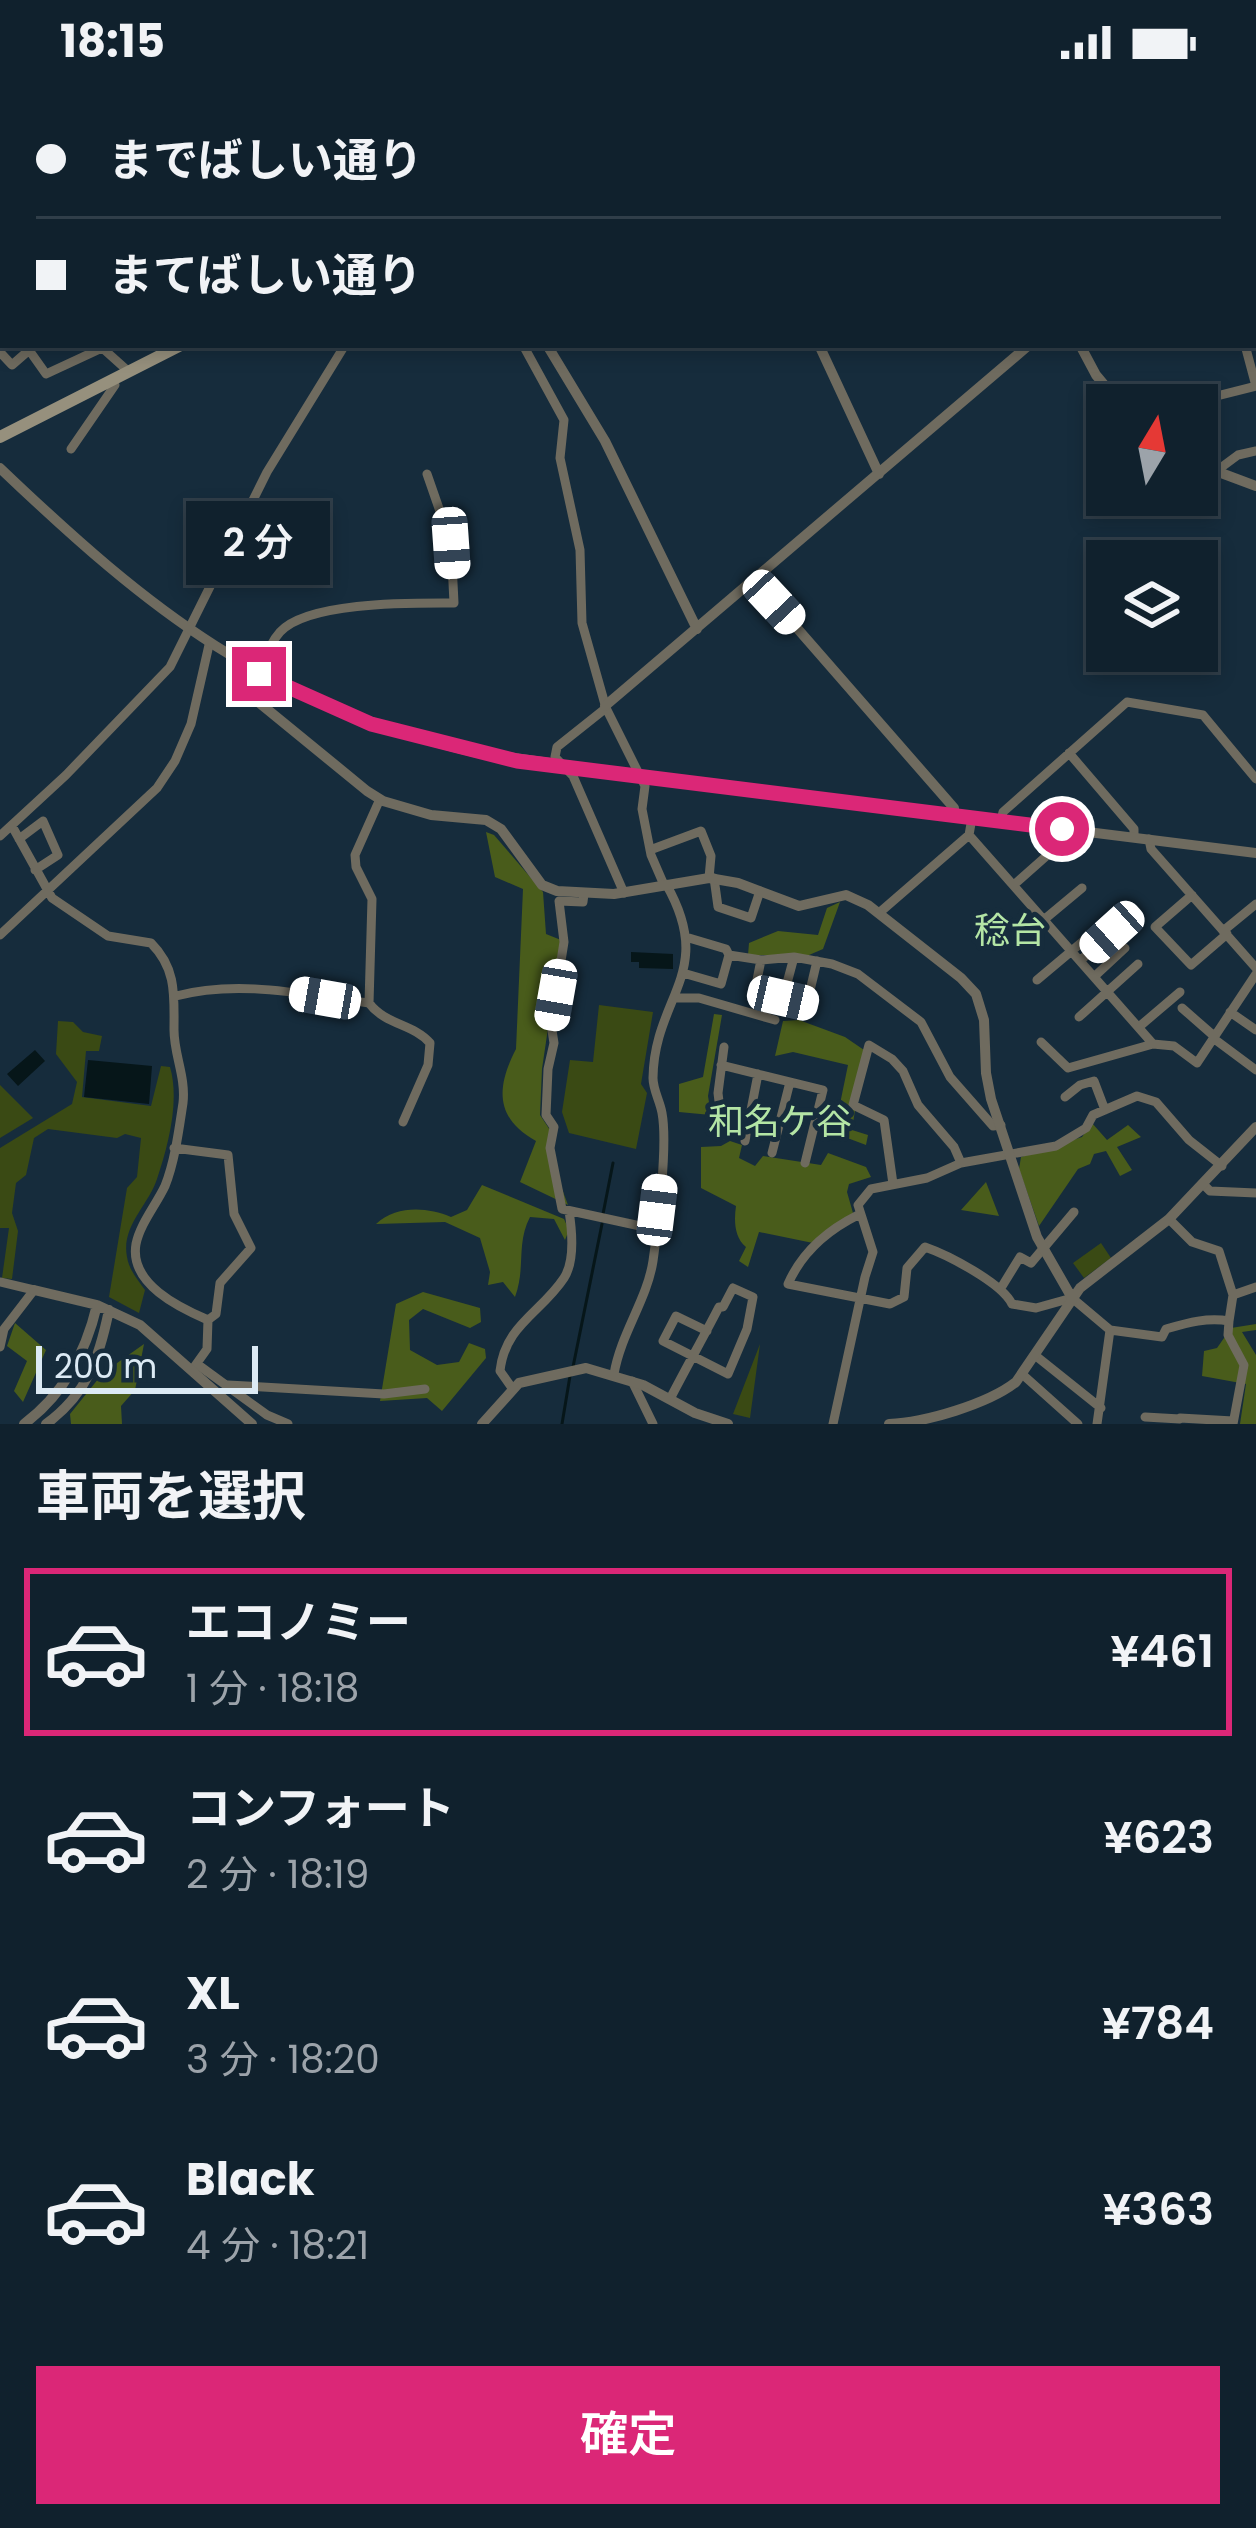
<!DOCTYPE html>
<html lang="ja">
<head>
<meta charset="utf-8">
<style>
  body { margin:0; font-family:Poppins,"Noto Sans JP",sans-serif; background:#1e2e39; color:#f1f3f6; height:100vh; display:flex; flex-direction:column; font-size:45px; white-space:nowrap }
  * { box-sizing:border-box; margin:0 }
  p { font-size:39px; color:#9ca3aa }
  .icon { flex:none; width:66px; height:66px; fill:none; stroke:currentColor; stroke-width:2; stroke-linecap:round; stroke-linejoin:round }
  .map { position:relative; height:1340px; overflow:hidden }
  .side { display:flex; flex-direction:column; background:#10212d; flex:1 }
  .side>* { flex:none }
  .guide { position:absolute; left:0px; top:0px; width:1257px; height:264px; box-shadow:0 6px 18px #0003,0 0 0 3px #303e49; display:grid; align-content:center; height:264px; padding:0 36px; background:#10212d }
  .needle { width:78px; rotate:10deg }
  .controls { position:absolute; left:1086px; top:300px; display:grid; gap:24px }
  .controls a { display:grid; place-items:center; width:132px; height:132px; border-radius:0px; background:#10212d; box-shadow:0 6px 18px #0003,0 0 0 3px #303e49; font-size:60px }
  .scale { position:absolute; left:36px; bottom:30px; width:222px; box-sizing:border-box; padding-left:12px; border:6px solid #dceaf4; border-top:0; font-size:33px; line-height:42px; white-space:nowrap; color:#dceaf4; -webkit-text-stroke:9px #162c3c; paint-order:stroke }
  .end { position:absolute; width:54px; height:54px; margin:-27px; border:15px solid #db2777; background:#fff; box-shadow:0 0 0 6px #fff }
  .from { border-radius:50% }
  .bubble { position:absolute; height:84px; border-radius:0px; background:#10212d; box-shadow:0 6px 18px #0003,0 0 0 3px #303e49; font-size:39px; font-weight:600; line-height:84px; text-align:center }
  .car { position:absolute; width:36px; height:72px; margin:-36px -18px; border-radius:15px; box-shadow:0 0 9px 3px #0007; background:linear-gradient(#fff 24%,#345 0 40%,#fff 0 76%,#345 0 86%,#fff 0) }
  .guide b { display:flex; align-items:center; gap:42px; height:114px; font-size:45px }
  .guide b+b { border-top:3px solid #303e49 }
  .guide i { width:30px; height:30px; background:#f1f3f6 }
  ul { padding:0; list-style:none }
  li { display:flex; align-items:center; gap:36px; height:168px; margin:0 24px 18px; padding:0 12px; border:6px solid transparent; border-radius:0px }
  li div { flex:1 }
  li b { display:block; font-size:45px }
  li em { font-style:normal; font-weight:600 }
  li.active { border-color:#db2777 }
  li>.icon { width:108px; height:108px; stroke-width:1.5 }
  h2 { padding:0 36px; font-size:54px; line-height:144px }
  .button { display:flex; gap:24px; margin-top:auto; padding:24px 36px }
  .button a { flex:1; height:138px; border-radius:0px; background:#db2777; color:#fff; font-size:48px; font-weight:600; line-height:138px; text-align:center }
  .status { display:flex; justify-content:space-between; align-items:center; height:84px; padding:0 60px; background:#10212d; direction:ltr }
  .status svg { height:33px; fill:currentColor }
  .map>svg:first-child { display:block }
  .green { fill:#3a4a14 }
  .forest { fill:#495c1b }
  .water { fill:#061619 }
  .lines { fill:none; stroke-linecap:round; stroke-linejoin:round }
  .stream { stroke:#061619; stroke-width:3 }
  .minor { stroke:#6f6b5f; stroke-width:9 }
  .tertiary { stroke:#6f6b5f; stroke-width:10 }
  .secondary { stroke:#96907d; stroke-width:12 }
  .tertiary-bridge { stroke:#6f6b5f; stroke-width:10 }
  .route { stroke:#db2777; stroke-width:15 }
  .labels { text-anchor:middle; dominant-baseline:central; stroke-width:10; stroke-linejoin:round; paint-order:stroke }
  .neighbourhood-label { font-size:36px; fill:#b4e5a5; stroke:#162c3c }
</style>
</head>
<body>
<div class="status"><b>18:15</b><svg viewBox="0 0 49 12"><path d="M0 12V9h3v3zM5 12V6h3v6zM10 12V3h3v9zM15 12V0h3v12zM26 1h20v11H26zM47 4h2v5h-2z"/></svg></div>
<div class="map">
<svg width="1256" height="1340" viewBox="0 0 1256 1340">
  <rect width="100%" height="100%" fill="#162c3c"/>
  <path class="green" d="M599 921 653 928 641 1000 647 1009 636 1065 569 1049 562 1028 570 976 593 978Z
    M58 937 73 938 83 948 102 952 99 967H86L82 1013 151 1022 161 982 170 983C180 1017 168 1062 157 1095 148 1122 121 1142 127 1173 129 1186 138 1196 145 1206L139 1229 109 1213 127 1104 137 1093 141 1054 125 1050 117 1054 48 1045 34 1054 26 1091 16 1099 12 1129 18 1147 12 1195 2 1194 9 1144H0V1064L72 1020 77 998 56 970Z
    M0 1001 33 1034 0 1054Z
    M1101 1159 1111 1174 1084 1194 1073 1179Z
    M760 1260 750 1334 733 1330Z"/>
  <path class="forest" d="M486 748 494 751 543 808 546 850 561 856 542 985 540 1031 552 1049 547 1065 568 1121 520 1098 536 1057C495 1034 496 1004 516 965L523 805 495 793Z
    M840 818 823 865 809 871H748L749 859 778 847 818 851 827 824Z
    M714 930 722 931 708 1012 711 1031 679 1028V1000L703 993Z
    M799 936 845 953 864 966 852 1046 868 1051 866 1061 834 1049 848 981 793 968 775 972 783 937Z
    M1092 1039 1107 1056 1128 1041 1141 1053 1117 1063 1132 1086 1120 1092 1106 1067 1094 1070 1090 1080 1078 1085 1039 1142 1019 1085 1021 1073 1082 1053Z
    M730 1057 742 1061 739 1074 755 1082 763 1072 821 1081 828 1069 866 1083 871 1093 849 1100 847 1108 853 1129 813 1159 759 1148 748 1183 739 1177 746 1163C734 1153 734 1136 736 1122L701 1104V1063L721 1062Z
    M986 1098 999 1132 961 1126Z
    M482 1101 564 1135 569 1146 565 1156 554 1135 530 1133C516 1160 526 1183 515 1213L503 1198 488 1201 490 1188 480 1154 445 1138 376 1140C397 1121 427 1123 451 1133L467 1126Z
    M423 1208 480 1224 481 1238 470 1244 423 1225 409 1236 410 1266 437 1281 459 1278 469 1259 485 1265 486 1274 442 1327 427 1314 380 1317 396 1220Z
    M15 1239 46 1266 23 1318 14 1307 27 1277 7 1262Z
    M1256 1240V1246L1242 1248 1256 1271V1340H1240L1246 1300 1202 1292 1204 1267 1217 1264 1231 1244Z
    M144 1260 135 1306 121 1322 122 1340H71L70 1330 103 1289Z"/>
  <path class="water" d="M631 868 673 870V885L639 884V878H631Z
    M35 966 45 977 18 1002 7 990Z
    M88 976 152 982 149 1020 84 1013Z"/>
  <g class="lines">
    <path class="stream" d="M603 1130 613 1079
      M573 1283 602 1140
      M562 1340 570 1292"/>
    <path class="minor" d="M189 0 195 3
      M287 0 291 3
      M378 0 381 3
      M429 0V3
      M465 0 466 3
      M1129 0 1130 3
      M82 3 84 0
      M1030 3 1039 0
      M1254 49 1256 47
      M0 119 3 114
      M0 181 3 183
      M0 212 3 208
      M0 251 3 249
      M99 261 128 287
      M523 261 564 336 560 374 580 466 582 539 606 624 557 663 555 673 573 692 624 809
      M1245 261 1256 302
      M29 266 46 290 102 264
      M0 268 12 281 35 261
      M1181 321 1256 302
      M71 365 115 301 112 295
      M1215 388 1238 371 1256 367
      M259 590C265 576 269 560 280 548 308 517 414 519 454 519L451 459 427 390
      M606 624 645 702 642 725 651 771 664 801
      M1069 669 1134 745V753
      M972 734 969 751 1153 960 1174 962 1197 979 1256 890
      M1001 737 1003 728 1127 618 1203 631 1256 695
      M12 742 52 814 108 852 151 859C177 885 174 912 174 946 174 971 186 993 183 1019 179 1045 175 1077 165 1102 156 1121 140 1140 136 1160 129 1200 180 1224 208 1236L207 1265 192 1286
      M0 752 66 691 170 583 267 388 345 261
      M19 755 43 737 58 771 35 786
      M1149 755 1151 765 1256 884
      M650 766 701 747 711 772 709 794
      M714 794 718 823 751 834 760 807
      M1016 799 1060 760 1062 745
      M584 810 583 818 559 817 564 858 551 940 554 959 548 985 546 1031 554 1043 550 1064 562 1125 654 1145
      M1192 811 1155 843 1191 881 1227 850
      M879 829 969 751
      M1046 834 1082 804
      M1223 847 1256 820
      M0 851 157 704 175 677 191 640 209 561
      M689 854 726 865 729 871 761 876 794 873 832 880 858 890 921 938 950 993 993 1042 1001 1041
      M794 873 783 914 807 919 817 877
      M1082 875 1112 849
      M683 889 721 900 729 871
      M1096 891 1125 864
      M1037 896 1112 833
      M176 912C240 895 306 911 369 919L372 815 356 783 355 771 380 715
      M676 914H699L775 936
      M753 916 761 876
      M369 919C385 941 414 940 430 959L428 981 403 1038
      M1182 924 1214 952
      M1230 928 1256 946
      M1079 933 1138 880
      M1140 942 1180 908
      M1213 954 1256 986
      M1041 958 1068 984 1153 960
      M721 981 823 1006 805 1079
      M1065 1013 1080 1001 1094 997 1105 1026
      M723 1051 718 1009 724 963
      M745 1057 758 990
      M174 1064 228 1071 234 1130 251 1164 220 1199 216 1230 208 1236
      M772 1069 790 998
      M893 1100 884 1036 853 1021 869 961 892 975 903 987 918 1021 954 1063 961 1079
      M1204 1101 1210 1107 1256 1109
      M858 1131C828 1146 802 1168 788 1200L890 1220 904 1213 907 1184 925 1163C948 1171 1002 1199 1012 1220L1036 1224 1072 1214 1110 1246 1162 1253 1166 1245C1187 1239 1207 1233 1229 1237L1233 1211 1256 1203
      M1169 1135 1192 1158 1219 1167 1233 1211
      M0 1198 34 1206 4 1245 0 1263
      M1001 1204 1020 1173 1031 1179 1074 1128
      M1229 1237 1228 1251 1244 1281 1233 1340
      M1036 1272 1101 1324
      M197 1280 267 1331 288 1340
      M614 1290C621 1249 647 1216 653 1177 658 1142 668 1061 662 1029 660 1017 653 1006 653 994 654 912 717 889 666 800
      M1022 1290 1078 1340
      M632 1297 653 1340
      M228 1301 384 1310 425 1305
      M512 1304 500 1287C505 1241 541 1229 564 1194 575 1177 572 1146 569 1127
      M670 1315C686 1284 703 1254 719 1223H723L733 1204 753 1213 747 1245 728 1290 663 1257 676 1232 707 1247
      M1145 1333 1180 1335
      M1180 1334 1233 1337
      M833 1340 865 1193 873 1168 858 1121 871 1105 927 1094 961 1079 1056 1062 1086 1044 1093 1031 1137 1012 1156 1018 1189 1056 1222 1082
      M1097 1340 1110 1246"/>
    <path class="tertiary" d="M988 0 989 3
      M547 261 605 357 697 545
      M819 261 879 390
      M1080 261 1096 291 1121 321
      M1197 380 1256 402
      M0 384C152 529 264 618 473 668
      M755 496 954 724 953 731
      M249 586 246 602 251 612 367 707 383 717 431 731 486 736 501 745 542 801 557 807 614 810 709 794 738 799 799 822 846 811 868 821 961 894 976 910 984 936 986 989 991 1015 1037 1153 1072 1214
      M605 622 1029 261
      M656 694 1256 769
      M34 1206 97 1221 140 1241 252 1340
      M24 1340C63 1311 86 1268 97 1221
      M46 1340C87 1310 99 1275 109 1226
      M482 1340 519 1299 586 1284 643 1301 695 1329 728 1340
      M889 1340C924 1339 988 1320 1016 1298L1080 1204 1169 1135 1256 1043"/>
    <path class="secondary" d="M698 3 705 0
      M0 353 181 261"/>
    <path class="tertiary-bridge" d="M473 668 656 694"/>
  </g>
  <g class="lines">
    <path class="route" d="M259 590 371 640 517 677 1062 745"/>
  </g>
  <g class="labels">
    <g class="neighbourhood-label">
      <text x="1010" y="846">稔台</text>
      <text x="780" y="1037">和名ケ谷</text>
    </g>
  </g>
</svg>
<div class="controls">
<a><svg class="needle" viewBox="-14 -14 28 28"><path d="M0-13l5 13h-10z" fill="#e53935"/><path d="M0 13l5-13h-10z" fill="#9ca3aa"/></svg></a>
<a><svg class="icon" aria-label="layers" viewBox="0 0 24 24"><path d="M12 4l9 5-9 5-9-5zM3 14l9 5 9-5"/></svg></a>
</div>
<div class="scale">200 m</div>
<i class="end from" style="left:1062px;top:745px"></i>
<i class="end" style="left:259px;top:590px"></i>
<div class="bubble" style="left:186px;top:417px;width:144px">2 分</div>
<i class="car" style="left:451px;top:459px;rotate:176deg"></i>
<i class="car" style="left:774px;top:518px;rotate:137deg"></i>
<i class="car" style="left:1112px;top:848px;rotate:228deg"></i>
<i class="car" style="left:556px;top:911px;rotate:190deg"></i>
<i class="car" style="left:325px;top:914px;rotate:280deg"></i>
<i class="car" style="left:783px;top:914px;rotate:103deg"></i>
<i class="car" style="left:657px;top:1126px;rotate:7deg"></i>
<div class="guide">
<b><i class="from"></i>までばしい通り</b>
<b><i></i>まてばしい通り</b>
</div>
</div>
<section class="side">
<h2>車両を選択</h2>
<ul>
<li class="active"><svg class="icon" aria-label="car" viewBox="0 0 24 24"><path d="M5 17H2v-5l4-1 3-4h7l3 4 3 1v5h-3M9 17h6M6 11h13"/><circle cx="7" cy="17" r="2"/><circle cx="17" cy="17" r="2"/></svg><div><b>エコノミー</b><p>1 分 · 18:18</p></div><em>¥461</em></li>
<li><svg class="icon" aria-label="car" viewBox="0 0 24 24"><path d="M5 17H2v-5l4-1 3-4h7l3 4 3 1v5h-3M9 17h6M6 11h13"/><circle cx="7" cy="17" r="2"/><circle cx="17" cy="17" r="2"/></svg><div><b>コンフォート</b><p>2 分 · 18:19</p></div><em>¥623</em></li>
<li><svg class="icon" aria-label="car" viewBox="0 0 24 24"><path d="M5 17H2v-5l4-1 3-4h7l3 4 3 1v5h-3M9 17h6M6 11h13"/><circle cx="7" cy="17" r="2"/><circle cx="17" cy="17" r="2"/></svg><div><b>XL</b><p>3 分 · 18:20</p></div><em>¥784</em></li>
<li><svg class="icon" aria-label="car" viewBox="0 0 24 24"><path d="M5 17H2v-5l4-1 3-4h7l3 4 3 1v5h-3M9 17h6M6 11h13"/><circle cx="7" cy="17" r="2"/><circle cx="17" cy="17" r="2"/></svg><div><b>Black</b><p>4 分 · 18:21</p></div><em>¥363</em></li>
</ul>
<div class="button"><a>確定</a></div>
</section>
</body>
</html>
